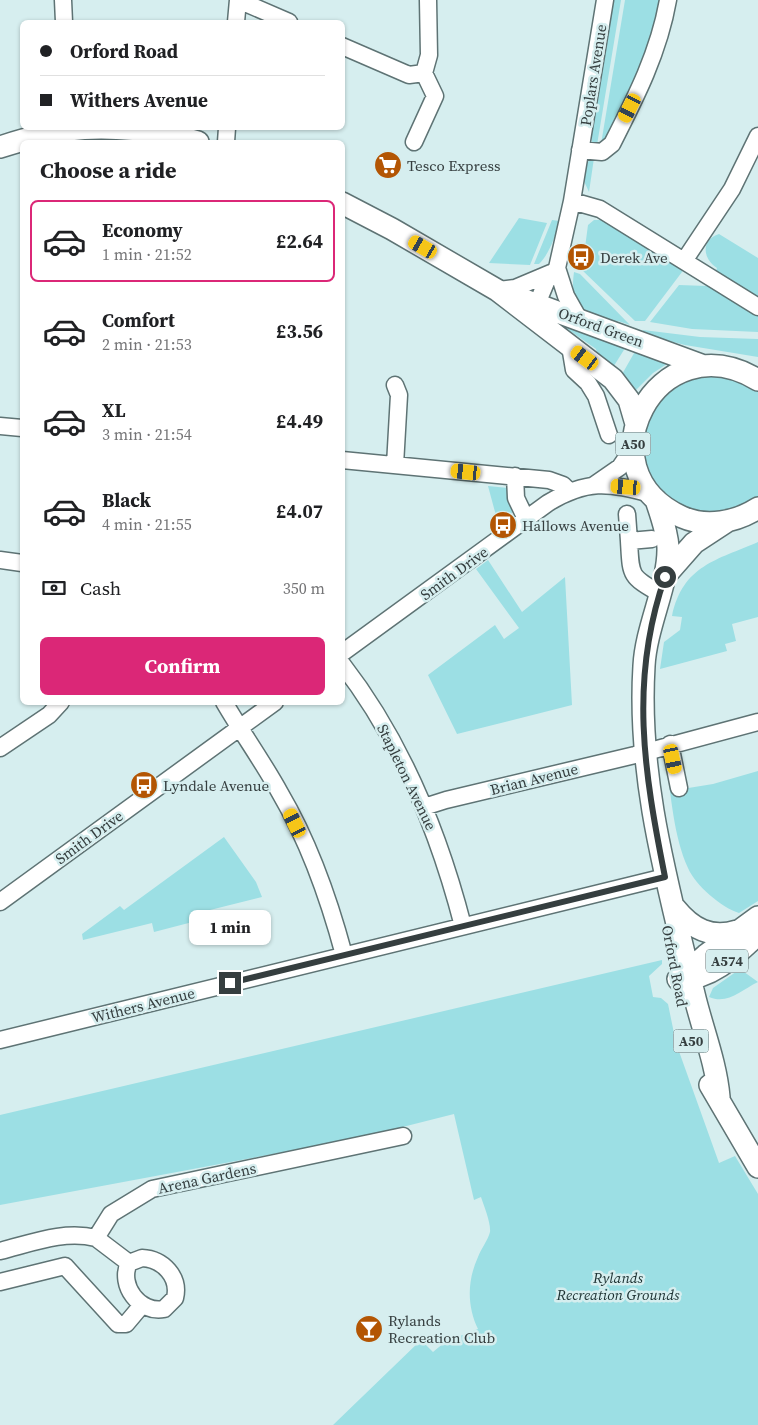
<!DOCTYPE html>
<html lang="en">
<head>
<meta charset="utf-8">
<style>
  body { margin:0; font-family:"Source Serif 4",serif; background:#f2f2f2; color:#202124; height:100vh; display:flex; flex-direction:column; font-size:19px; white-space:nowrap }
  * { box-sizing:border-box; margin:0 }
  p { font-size:16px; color:#757577 }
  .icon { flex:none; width:28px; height:28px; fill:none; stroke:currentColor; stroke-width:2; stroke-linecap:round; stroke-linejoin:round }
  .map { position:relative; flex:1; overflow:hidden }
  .side { position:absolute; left:20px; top:140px; width:325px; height:565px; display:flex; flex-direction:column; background:#fff; border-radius:8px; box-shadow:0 1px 4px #0004 }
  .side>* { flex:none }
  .guide { position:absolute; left:20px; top:20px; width:325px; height:110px; border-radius:8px; box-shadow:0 1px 4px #0004; display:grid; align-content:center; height:110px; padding:0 20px; background:#fff }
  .end { position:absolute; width:22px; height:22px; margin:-11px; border:6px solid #353e3f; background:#fff; box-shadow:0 0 0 2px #fff }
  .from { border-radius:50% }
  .bubble { position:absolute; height:35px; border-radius:8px; background:#fff; box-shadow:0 1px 4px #0004; font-size:16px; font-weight:700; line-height:35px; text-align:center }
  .car { position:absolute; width:15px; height:30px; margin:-15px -8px; border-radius:6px; box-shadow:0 0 4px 1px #0007; background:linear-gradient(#f5c518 24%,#345 0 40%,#f5c518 0 76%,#345 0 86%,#f5c518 0) }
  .guide b { display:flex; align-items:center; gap:18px; height:48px; font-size:19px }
  .guide b+b { border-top:1px solid #e0e0e0 }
  .guide i { width:12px; height:12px; background:#202124 }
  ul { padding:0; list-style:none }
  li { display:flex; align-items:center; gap:15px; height:82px; margin:0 10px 8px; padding:0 10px; border:2px solid transparent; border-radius:8px }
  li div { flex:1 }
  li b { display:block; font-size:19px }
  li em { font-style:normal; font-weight:700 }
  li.selected { border-color:#db2777 }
  li>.icon { width:45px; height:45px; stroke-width:1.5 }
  h2 { padding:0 20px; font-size:22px; line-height:60px }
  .pay { display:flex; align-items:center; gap:12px; height:55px; padding:0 20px; font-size:19px }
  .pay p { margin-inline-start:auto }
  .action { display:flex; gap:10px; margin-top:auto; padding:10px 20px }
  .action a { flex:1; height:58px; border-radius:8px; background:#db2777; color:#fff; font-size:20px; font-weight:700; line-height:58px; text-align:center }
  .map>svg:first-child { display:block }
  .green { fill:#9cdfe4 }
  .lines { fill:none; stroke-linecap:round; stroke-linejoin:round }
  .minor-casing { stroke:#5e7374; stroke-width:19 }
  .major-casing { stroke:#5e7374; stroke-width:24 }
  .minor { stroke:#fff; stroke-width:16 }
  .major { stroke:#fff; stroke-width:21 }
  .route { stroke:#353e3f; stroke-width:6 }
  .labels { text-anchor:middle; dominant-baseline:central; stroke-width:5; stroke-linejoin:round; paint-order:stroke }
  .shield { fill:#d6eeef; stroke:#657374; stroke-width:1 }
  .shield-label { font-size:14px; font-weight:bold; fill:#353e3f }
  .street-label { font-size:15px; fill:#353e3f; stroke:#d6eeef }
  .poi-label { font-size:15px; fill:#353e3f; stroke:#d6eeef; text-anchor:start }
  .park-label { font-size:15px; font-style:italic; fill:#1b3031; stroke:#d6eeef }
</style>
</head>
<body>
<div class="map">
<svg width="758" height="1425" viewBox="0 0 758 1425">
  <rect width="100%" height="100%" fill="#d6eeef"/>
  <path class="green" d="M613 0H621L597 145 592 142 591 133Z
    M625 0H663L655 35 607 140 601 144Z
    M594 158 589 192 583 179 586 163Z
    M519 218 547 223 530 265 489 263Z
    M552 220 560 221C555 236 550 253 539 264H534Z
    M594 220H601L625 234 629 232 685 268 645 321H635L582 270 588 225Z
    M719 234 758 258V300L715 274 717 268C702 258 701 240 719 234Z
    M574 272 580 274 630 325 618 321 613 324C583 313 569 307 574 272Z
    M709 283 758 311V332L692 329 650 322 679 285 707 286Z
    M568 324 627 345 612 369 598 357 596 349 566 328Z
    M643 330 700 337 758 339V357L685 345 642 334Z
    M637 348 670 362 653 373 634 392 621 376Z
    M717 373 758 390V500L744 509 698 515 657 491 645 470 644 423 655 402 694 376Z
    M488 486 508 488 509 503 513 512 498 523Z
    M758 542V617L732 624 736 641 725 644 727 651 660 669 664 642 680 630 682 617 672 616C683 565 717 560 758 542Z
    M488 560 522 612 565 577 572 705 457 734 428 675 495 625 504 639 519 628 476 569Z
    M664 750 676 790 713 784 758 771V901L739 913C722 908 695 885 688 868 672 833 671 788 664 750Z
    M224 837 256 882 262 897 202 912 204 919 154 932 152 923 83 940 82 934 120 906 124 910Z
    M662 960V964L649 976 653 997 661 998 668 1004 676 1043 719 1163 735 1156 758 1194V1425H333L421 1340 433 1352 445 1342 478 1329C467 1306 467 1281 478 1257 481 1249 488 1240 490 1232 491 1223 484 1206 481 1197L474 1200 454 1114 359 1138 0 1205V1115Z
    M740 969 758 982C741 990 728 1005 709 997L713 988Z"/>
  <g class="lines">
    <g class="minor-casing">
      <path id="minor" d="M63 0 64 22
        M238 0 289 22
        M236 22 238 0
        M342 46 409 75 424 73 429 55 428 0
        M226 142 227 128
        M414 142 435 96 424 73
        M580 150 602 152 612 144C636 97 659 52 668 0
        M572 201 600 209 758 307
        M684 261 732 189 758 136
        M557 268 566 296 579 319
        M499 290 515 288 553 272
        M538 315 537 304 547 280 557 268 572 201 605 0
        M570 346 574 370 588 383 596 396 609 435
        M395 385 399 395 395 465
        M0 426 22 428
        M342 460 549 480 563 485 569 491
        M515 476 516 498 526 519
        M594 485 620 467 633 448
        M627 514 629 541 652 539
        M629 541C631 575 629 576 659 593
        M0 560 22 563
        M342 653 548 503C586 480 608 482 651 494
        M342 664C401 740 439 833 463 926
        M224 702C242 733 263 762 280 793 310 844 329 899 344 955
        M670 744 679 788
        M0 748 49 715 61 702
        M424 807 446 800 635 755 758 722
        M0 902 275 702
        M0 1040 665 877
        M96 1238 129 1263
        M0 1251C32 1243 64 1230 96 1238L111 1214 152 1189 403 1136
        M142 1258C163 1259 180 1277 175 1298L164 1309C140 1314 118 1285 129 1263Z
        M0 1282 65 1266 118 1324H126L142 1305"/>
    </g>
    <g class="major-casing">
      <path id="major" d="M0 147C22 140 45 133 68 130 109 125 158 130 198 142
        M342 203 392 229 497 290 613 379 629 400 636 424
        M514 296 704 366
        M758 380C657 319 578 470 682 517 707 528 736 522 758 508
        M656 500C661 515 667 531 668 547 669 584 646 626 644 666 637 779 668 885 694 994 702 1028 716 1062 719 1097
        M665 576 694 543 726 522
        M675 908C692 929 711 939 737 931
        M680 978 706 955 758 917
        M678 979C710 981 736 955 758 934
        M710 1085 758 1167"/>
    </g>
    <use href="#minor" class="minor"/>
    <use href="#major" class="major"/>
  </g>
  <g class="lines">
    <path class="route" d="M230 983 665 877C644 772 629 680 665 577"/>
  </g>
  <defs>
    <g id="supermarket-disc" transform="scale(1.4375)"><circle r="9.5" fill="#b35503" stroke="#d6eeef"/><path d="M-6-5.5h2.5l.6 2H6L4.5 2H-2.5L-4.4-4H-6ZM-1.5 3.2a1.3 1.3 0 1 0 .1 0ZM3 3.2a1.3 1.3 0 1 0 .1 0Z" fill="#fff"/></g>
    <g id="bus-disc" transform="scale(1.4375)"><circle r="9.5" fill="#b35503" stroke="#d6eeef"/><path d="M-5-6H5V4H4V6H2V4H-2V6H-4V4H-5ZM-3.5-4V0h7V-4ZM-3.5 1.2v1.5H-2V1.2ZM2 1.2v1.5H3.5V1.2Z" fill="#fff"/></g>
    <g id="bar-disc" transform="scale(1.4375)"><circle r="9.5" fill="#b35503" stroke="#d6eeef"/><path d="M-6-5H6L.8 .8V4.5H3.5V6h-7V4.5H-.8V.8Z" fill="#fff"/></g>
  </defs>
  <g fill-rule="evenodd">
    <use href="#supermarket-disc" x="388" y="165"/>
    <use href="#bus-disc" x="581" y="257"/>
    <use href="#bus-disc" x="503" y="525"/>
    <use href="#bus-disc" x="144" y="785"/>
    <use href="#bar-disc" x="369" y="1329"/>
  </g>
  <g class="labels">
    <g class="shield">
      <rect x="615.5" y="432.5" width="35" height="23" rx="4"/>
      <rect x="706" y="949.5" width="42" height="23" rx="4"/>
      <rect x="673.5" y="1029.5" width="35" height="23" rx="4"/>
    </g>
    <g class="shield-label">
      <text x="633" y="444">A50</text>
      <text x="727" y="961">A574</text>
      <text x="691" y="1041">A50</text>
    </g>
    <g class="street-label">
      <text transform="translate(593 75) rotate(-81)">Poplars Avenue</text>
      <text transform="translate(601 327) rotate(20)">Orford Green</text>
      <text transform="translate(454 573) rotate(-36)">Smith Drive</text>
      <text transform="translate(407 777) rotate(64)">Stapleton Avenue</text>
      <text transform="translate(534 779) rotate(-14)">Brian Avenue</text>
      <text transform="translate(89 837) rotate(-36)">Smith Drive</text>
      <text transform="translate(675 966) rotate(79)">Orford Road</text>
      <text transform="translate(143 1005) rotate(-14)">Withers Avenue</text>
      <text transform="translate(207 1178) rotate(-12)">Arena Gardens</text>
    </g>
    <g class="poi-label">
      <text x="407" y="165">Tesco Express</text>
      <text x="600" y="257">Derek Ave</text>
      <text x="522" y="525">Hallows Avenue</text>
      <text x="163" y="785">Lyndale Avenue</text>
      <text x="388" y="1320">Rylands<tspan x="388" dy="17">Recreation Club</tspan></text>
    </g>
    <g class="park-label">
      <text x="618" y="1277">Rylands<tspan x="618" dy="17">Recreation Grounds</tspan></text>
    </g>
  </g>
</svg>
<i class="end from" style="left:665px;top:577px"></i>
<i class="end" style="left:230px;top:983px"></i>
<div class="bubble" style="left:189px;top:910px;width:82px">1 min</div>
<i class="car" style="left:630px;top:108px;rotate:207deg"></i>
<i class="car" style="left:423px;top:247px;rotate:300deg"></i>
<i class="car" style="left:585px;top:358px;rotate:306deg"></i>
<i class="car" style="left:466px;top:472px;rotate:276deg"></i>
<i class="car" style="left:626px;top:487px;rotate:274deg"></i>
<i class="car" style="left:673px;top:759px;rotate:168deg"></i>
<i class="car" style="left:295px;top:823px;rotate:334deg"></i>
<div class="guide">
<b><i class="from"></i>Orford Road</b>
<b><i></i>Withers Avenue</b>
</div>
<section class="side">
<h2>Choose a ride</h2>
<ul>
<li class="selected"><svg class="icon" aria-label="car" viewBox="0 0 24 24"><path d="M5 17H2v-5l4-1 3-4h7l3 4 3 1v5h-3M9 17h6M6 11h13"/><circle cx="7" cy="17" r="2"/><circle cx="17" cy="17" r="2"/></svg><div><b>Economy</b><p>1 min · 21:52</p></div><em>£2.64</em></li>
<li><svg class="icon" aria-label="car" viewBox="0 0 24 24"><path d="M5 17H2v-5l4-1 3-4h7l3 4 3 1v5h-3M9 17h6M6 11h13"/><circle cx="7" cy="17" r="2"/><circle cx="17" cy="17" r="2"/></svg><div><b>Comfort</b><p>2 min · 21:53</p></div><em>£3.56</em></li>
<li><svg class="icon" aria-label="car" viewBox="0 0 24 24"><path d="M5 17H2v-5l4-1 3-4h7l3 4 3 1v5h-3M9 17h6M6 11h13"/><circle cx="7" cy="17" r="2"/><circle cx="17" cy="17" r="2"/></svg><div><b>XL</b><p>3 min · 21:54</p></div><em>£4.49</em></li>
<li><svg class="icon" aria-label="car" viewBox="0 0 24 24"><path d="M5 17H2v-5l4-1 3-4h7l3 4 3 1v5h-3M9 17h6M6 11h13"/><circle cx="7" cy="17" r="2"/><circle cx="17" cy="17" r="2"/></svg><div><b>Black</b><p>4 min · 21:55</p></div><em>£4.07</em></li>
</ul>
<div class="pay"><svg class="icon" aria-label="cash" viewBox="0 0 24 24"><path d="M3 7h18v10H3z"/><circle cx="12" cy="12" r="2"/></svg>Cash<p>350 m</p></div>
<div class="action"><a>Confirm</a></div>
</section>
</div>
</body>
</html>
